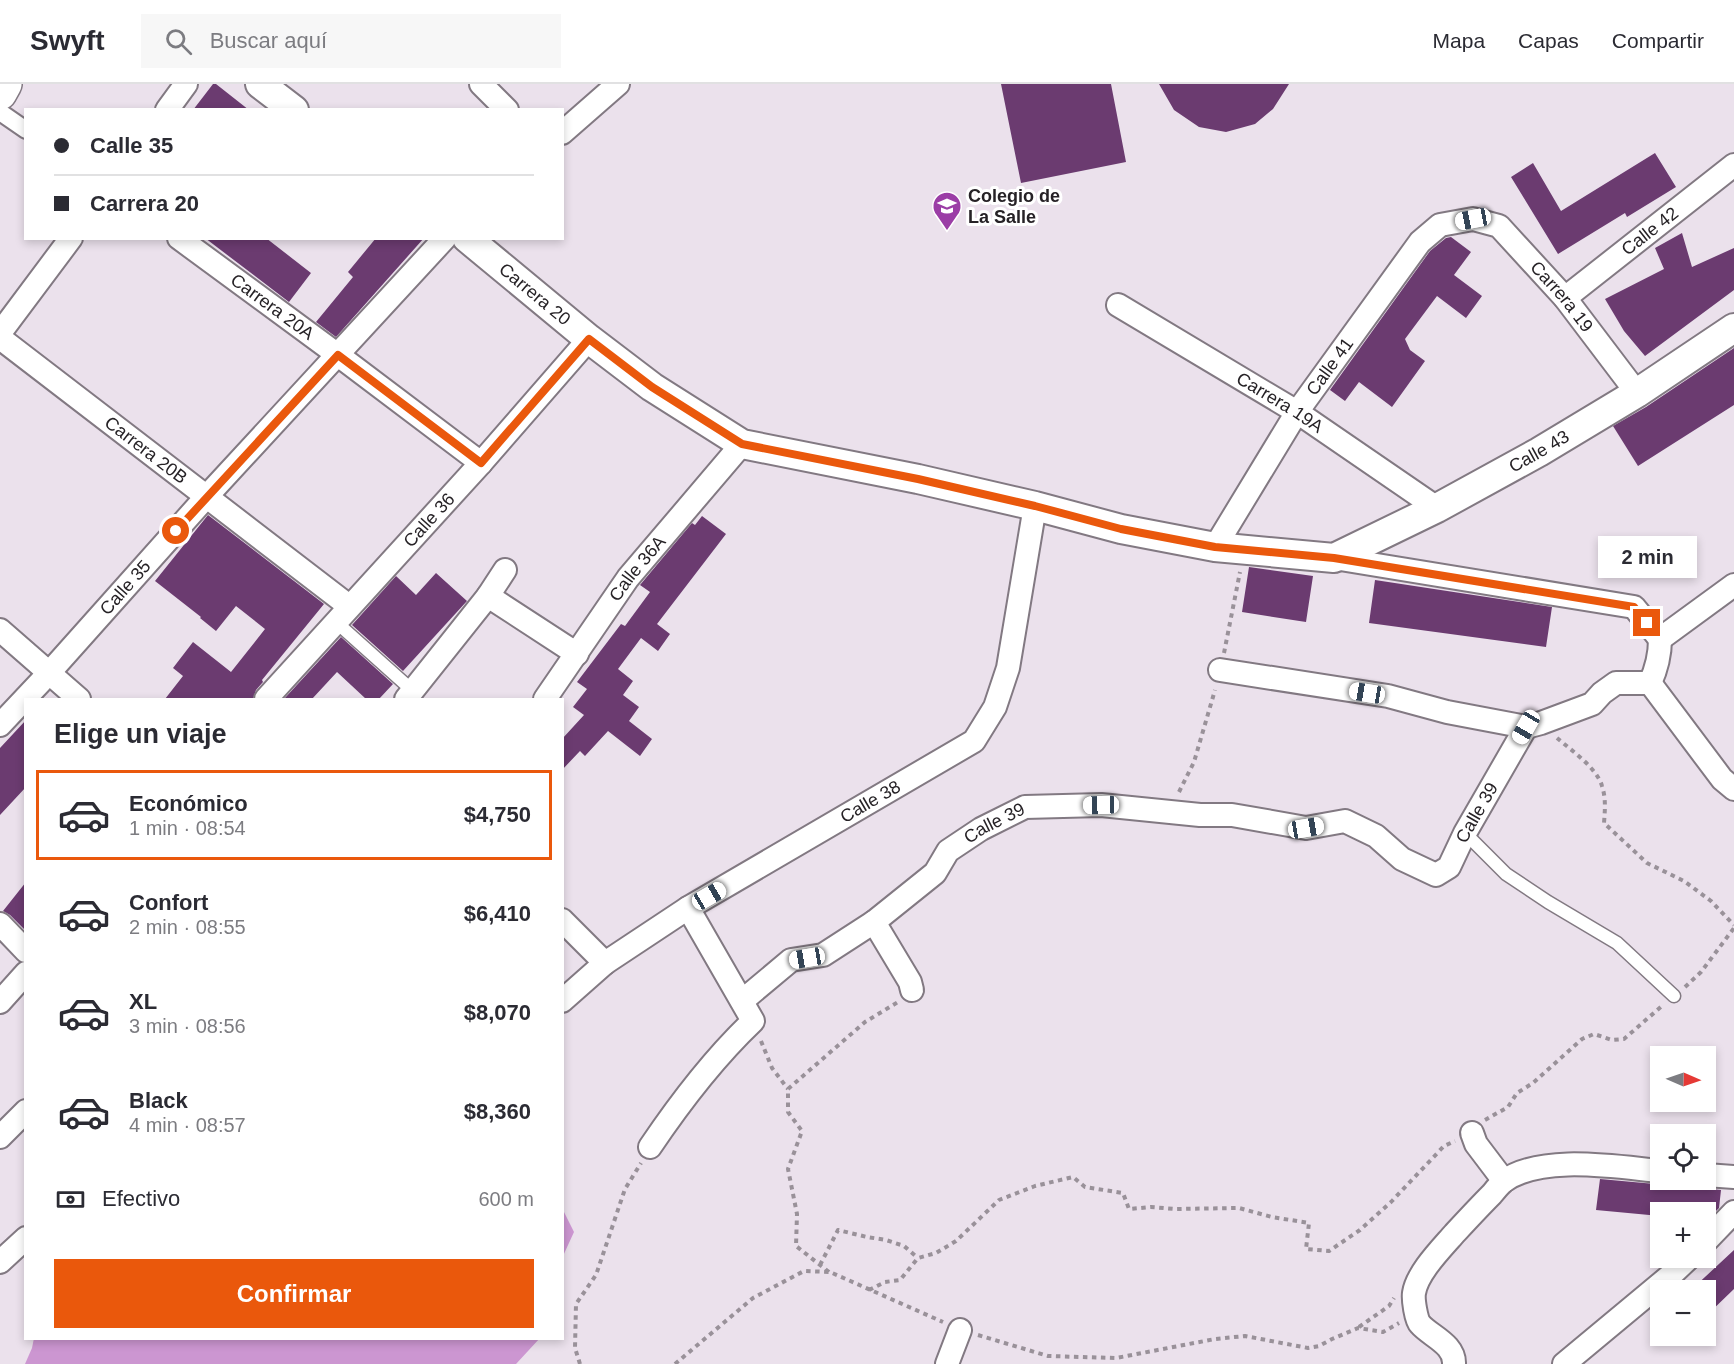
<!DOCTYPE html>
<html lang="es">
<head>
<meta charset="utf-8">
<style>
  body { margin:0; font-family:Arial,sans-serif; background:#f7f7f7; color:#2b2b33; height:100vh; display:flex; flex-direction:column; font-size:22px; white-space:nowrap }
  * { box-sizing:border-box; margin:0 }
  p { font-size:20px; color:#7c7c81 }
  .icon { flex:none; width:33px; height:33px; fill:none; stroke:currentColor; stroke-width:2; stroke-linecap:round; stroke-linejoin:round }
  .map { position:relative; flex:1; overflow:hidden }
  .panel { position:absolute; left:24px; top:614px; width:540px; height:642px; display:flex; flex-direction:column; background:#fff; border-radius:0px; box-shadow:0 3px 9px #0003 }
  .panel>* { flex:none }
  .guide { position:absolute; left:24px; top:24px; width:540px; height:132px; border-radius:0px; box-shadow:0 3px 9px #0003; display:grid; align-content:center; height:132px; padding:0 30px; background:#fff }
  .needle { width:39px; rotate:92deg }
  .buttons { position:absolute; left:1650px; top:962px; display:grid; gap:12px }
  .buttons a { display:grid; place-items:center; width:66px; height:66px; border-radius:0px; background:#fff; box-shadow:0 3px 9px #0003; font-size:30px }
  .end { position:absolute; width:27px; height:27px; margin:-14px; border:8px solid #ea580c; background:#fff; box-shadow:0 0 0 3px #fff }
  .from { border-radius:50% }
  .bubble { position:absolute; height:42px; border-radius:0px; background:#fff; box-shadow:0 3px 9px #0003; font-size:20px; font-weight:700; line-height:42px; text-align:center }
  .car { position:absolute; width:18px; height:36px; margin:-18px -9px; border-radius:8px; box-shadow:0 0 4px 2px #0007; background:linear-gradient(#fff 24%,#345 0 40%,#fff 0 76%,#345 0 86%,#fff 0) }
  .guide b { display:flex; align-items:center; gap:21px; height:57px; font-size:22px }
  .guide b+b { border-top:2px solid #e1e1e2 }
  .guide i { width:15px; height:15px; background:#2b2b33 }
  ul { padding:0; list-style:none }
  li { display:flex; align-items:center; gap:18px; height:90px; margin:0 12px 9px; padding:0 18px; border:3px solid transparent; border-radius:0px }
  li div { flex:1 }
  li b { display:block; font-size:22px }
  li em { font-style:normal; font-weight:700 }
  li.current { border-color:#ea580c }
  li>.icon { width:54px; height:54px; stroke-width:1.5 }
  h2 { padding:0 30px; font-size:27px; line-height:72px }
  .pay { display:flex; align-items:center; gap:15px; height:66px; padding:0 30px; font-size:22px }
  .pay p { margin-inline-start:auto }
  .button { display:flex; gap:12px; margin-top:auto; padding:12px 30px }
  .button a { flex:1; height:69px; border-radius:0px; background:#ea580c; color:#fff; font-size:24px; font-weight:700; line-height:69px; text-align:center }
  header { display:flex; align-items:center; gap:36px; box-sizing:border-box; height:84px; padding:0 30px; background:#fff; border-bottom:2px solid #e1e1e2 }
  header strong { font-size:28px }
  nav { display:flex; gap:33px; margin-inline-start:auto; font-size:21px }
  .search { width:420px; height:54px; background:#f7f7f7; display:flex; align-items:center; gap:15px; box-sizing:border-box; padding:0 21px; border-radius:0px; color:#7c7c81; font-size:22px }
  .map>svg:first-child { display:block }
  .forest { fill:#cc96d1 }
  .building { fill:#6b3b70 }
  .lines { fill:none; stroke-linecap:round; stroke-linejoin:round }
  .service-casing { stroke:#827982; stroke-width:15 }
  .pedestrian-casing { stroke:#827982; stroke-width:20 }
  .minor-casing { stroke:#827982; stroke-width:26 }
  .tertiary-casing { stroke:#827982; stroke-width:32 }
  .trunk-casing { stroke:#827982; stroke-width:36 }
  .path { stroke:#999199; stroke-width:4; stroke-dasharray:4.5 4.5; stroke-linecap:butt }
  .service { stroke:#fff; stroke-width:12 }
  .pedestrian { stroke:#fff; stroke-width:16 }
  .minor { stroke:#fff; stroke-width:22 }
  .tertiary { stroke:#fff; stroke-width:28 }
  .trunk { stroke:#fff; stroke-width:33 }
  .route { stroke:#ea580c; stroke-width:8 }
  .labels { text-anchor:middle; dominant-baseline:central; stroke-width:6; stroke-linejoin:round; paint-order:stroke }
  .poi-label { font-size:18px; font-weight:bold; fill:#262226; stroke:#fff; text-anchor:start }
  .street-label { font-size:18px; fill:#262226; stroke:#fff }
</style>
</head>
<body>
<header>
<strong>Swyft</strong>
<div class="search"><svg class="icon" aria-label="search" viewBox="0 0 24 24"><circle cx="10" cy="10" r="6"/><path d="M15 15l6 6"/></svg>Buscar aquí</div>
<nav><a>Mapa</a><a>Capas</a><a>Compartir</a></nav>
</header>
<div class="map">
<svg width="1734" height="1280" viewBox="0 0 1734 1280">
  <rect width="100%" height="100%" fill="#ebe1ec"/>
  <path class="forest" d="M562 1124 574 1148 563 1172H562Z
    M34 1254H540L516 1280H25L32 1264Z"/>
  <path class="building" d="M213 0H216L249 26H193Z
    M1001 0H1111L1126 78 1021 99Z
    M1159 0H1289L1273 25 1255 40 1226 48 1199 43 1174 26Z
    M1655 69 1676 103 1627 133 1625 129 1558 170 1511 93 1533 79 1561 127Z
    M1682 149 1692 183 1734 164V206L1645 272 1624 247 1605 215 1664 185 1655 164Z
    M1451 153 1471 168 1454 191 1482 212 1466 234 1437 212 1405 255 1410 266 1425 277 1392 323 1359 298 1345 317 1330 306 1430 167 1446 154Z
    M205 154H266L311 189 289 218Z
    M376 154H424L336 253 316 238 353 193 348 188Z
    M1734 264V321L1638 382 1613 342 1646 323Z
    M208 431 324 520 262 596 263 598 256 606 253 615H165L183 592 173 584 193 558 231 588 265 545 236 522 216 547 200 534 201 533 155 497Z
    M702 432 726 450 657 540 670 550 658 567 641 554 618 585 633 597 623 611 639 623 629 637 652 655 640 672 608 647 585 672 580 667 562 686V655L584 631 573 623 587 605 577 598 621 540 625 542 650 508 640 501 692 439 695 441Z
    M1249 483 1313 492 1306 538 1242 528Z
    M436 489 467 517 403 587 352 541 396 492 416 511Z
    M1375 496 1552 523 1546 563 1369 539Z
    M341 553 393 600 379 615H366L337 588 312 615H284Z
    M26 636V703L0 731V664Z
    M26 798V847L10 831 3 827Z
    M1600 1095 1721 1106 1719 1124 1715 1128H1660V1132L1596 1126Z
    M1734 1166V1205L1706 1232V1206H1691Z"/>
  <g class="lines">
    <g class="service-casing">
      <path id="service" d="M336 538 413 607
        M1465 749 1506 790 1548 818 1617 859 1674 912"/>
    </g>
    <g class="pedestrian-casing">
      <path id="pedestrian" d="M0 28 26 46"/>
    </g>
    <g class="minor-casing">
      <g id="minor">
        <path d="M481 0 507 26"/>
        <path d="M167 26 186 0"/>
        <path d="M562 49 618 0"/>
        <path id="s1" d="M179 154 338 271 481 379"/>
        <path id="s2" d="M1565 214 1734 81"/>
        <path id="s3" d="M1118 221 1297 328 1437 424"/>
        <path d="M0 249 71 154"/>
        <path id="s4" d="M0 254 349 522"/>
        <path id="s5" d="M1215 463 1297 328 1420 158 1440 141 1473 135 1499 142 1565 214 1637 309"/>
        <path d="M1334 474 1634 523 1660 555"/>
        <path d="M488 512 577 570"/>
        <path d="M0 546 79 615"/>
        <path d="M1660 555 1734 501"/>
        <path d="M1220 586 1388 612 1447 628 1526 643 1541 639 1592 620 1602 609 1616 599H1650C1657 584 1660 572 1660 555"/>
        <path d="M1650 599 1722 695 1734 705"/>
        <path id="s6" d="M266 615 481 379 589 255"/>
        <path d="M406 615 488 512 505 486"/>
        <path id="s7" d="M545 615 628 494 742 360"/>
        <path id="s8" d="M0 641 49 589 207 412 445 154"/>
        <path d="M562 836 605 879"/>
        <path d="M874 838 910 898 912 906"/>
        <path d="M0 840 26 867"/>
        <path id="s9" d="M562 917 605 879 688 824 974 657 995 623 1008 584 1035 422"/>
        <path id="s10" d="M742 917 791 876 823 871 874 838 935 789 948 767 981 745 1025 723 1101 721 1200 731H1232L1306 744 1345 737 1376 752 1402 775 1436 791 1449 783 1465 749 1526 643"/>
        <path d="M0 918 26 889"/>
        <path d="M1472 1049 1476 1060 1504 1097"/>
        <path d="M0 1053 26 1027"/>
        <path d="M650 1063C681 1017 713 975 753 937L688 824"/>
        <path d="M1706 1091 1734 1093"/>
        <path d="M1706 1157 1734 1128"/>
        <path d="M0 1178 26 1154"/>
        <path d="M947 1280 960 1246"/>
        <path d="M1454 1280C1455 1260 1430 1252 1420 1240 1416 1236 1413 1215 1414 1209 1417 1189 1441 1165 1454 1150 1467 1136 1479 1123 1492 1110 1496 1105 1500 1100 1504 1097 1542 1070 1616 1083 1660 1087"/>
        <path d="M1564 1280 1671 1191 1690 1173"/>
      </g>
    </g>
    <g class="tertiary-casing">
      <g id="tertiary">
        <path d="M260 0 294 26"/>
        <path id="s11" d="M467 154 589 255 652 303 742 360 918 395 1035 422 1121 445 1215 463 1334 474 1437 424 1539 368 1637 309 1734 244"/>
      </g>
    </g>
    <g class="trunk-casing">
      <path id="trunk" d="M0 9 5 0"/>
    </g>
    <path class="path" d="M1224 569 1240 488
      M1557 654C1571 666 1597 684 1602 702 1606 714 1605 726 1604 739L1647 779 1684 797 1711 817 1734 841
      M1179 708 1194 678 1215 606
      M1685 903 1701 888 1734 844
      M761 957 772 984 788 1005
      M1485 1036 1508 1023 1517 1009 1533 999 1582 955 1594 950 1612 956 1624 955 1663 921
      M820 1181 838 1146 867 1153 886 1156 904 1162 918 1174
      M829 1188 796 1162 797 1130 788 1085 802 1047 788 1028V1005L865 938 898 918
      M869 1206 885 1198 900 1196 918 1174 936 1169 956 1157 999 1116 1035 1102 1073 1093 1085 1103 1123 1109 1129 1125 1151 1123 1175 1125 1239 1124 1272 1133 1309 1139 1306 1165 1329 1167 1360 1146 1391 1118 1444 1062 1455 1057
      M1359 1243 1389 1222 1394 1214
      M978 1251 1048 1272 1116 1274 1215 1255 1245 1252 1308 1264 1319 1262 1332 1255 1358 1244 1383 1248 1399 1239
      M580 1280 575 1264 576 1220 596 1191 625 1105 641 1079
      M675 1280 753 1214 804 1187 830 1188 943 1238"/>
    <use href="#service" class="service"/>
    <use href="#pedestrian" class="pedestrian"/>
    <use href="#minor" class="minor"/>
    <use href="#tertiary" class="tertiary"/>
    <use href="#trunk" class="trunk"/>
  </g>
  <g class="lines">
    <path class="route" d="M176 447 338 271 481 379 589 255 652 303 742 360 918 395 1035 422 1121 445 1215 463 1334 474 1634 523 1647 539"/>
  </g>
  <defs>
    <g id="school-pin" transform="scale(1.5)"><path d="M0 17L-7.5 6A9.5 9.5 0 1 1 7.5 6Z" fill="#9b3da6" stroke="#fff"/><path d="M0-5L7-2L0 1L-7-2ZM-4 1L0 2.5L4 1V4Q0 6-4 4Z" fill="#fff"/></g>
  </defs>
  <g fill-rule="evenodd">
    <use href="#school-pin" x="947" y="122"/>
  </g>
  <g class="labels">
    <g class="poi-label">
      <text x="968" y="112">Colegio de<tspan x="968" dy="21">La Salle</tspan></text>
    </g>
    <g class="street-label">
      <text stroke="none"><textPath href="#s2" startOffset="108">Calle 42</textPath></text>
      <text stroke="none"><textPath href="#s11" startOffset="88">Carrera 20</textPath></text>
      <text stroke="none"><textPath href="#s5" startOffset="549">Carrera 19</textPath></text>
      <text stroke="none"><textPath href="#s1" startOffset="116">Carrera 20A</textPath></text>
      <text stroke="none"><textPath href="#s5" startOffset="214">Calle 41</textPath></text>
      <text stroke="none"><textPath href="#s3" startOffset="189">Carrera 19A</textPath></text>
      <text stroke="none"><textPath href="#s4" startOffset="184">Carrera 20B</textPath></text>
      <text stroke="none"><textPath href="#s11" startOffset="1179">Calle 43</textPath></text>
      <text stroke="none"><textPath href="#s6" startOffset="242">Calle 36</textPath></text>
      <text stroke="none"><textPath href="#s7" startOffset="160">Calle 36A</textPath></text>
      <text stroke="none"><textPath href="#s8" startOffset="186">Calle 35</textPath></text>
      <text stroke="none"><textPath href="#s9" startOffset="368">Calle 38</textPath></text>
      <text stroke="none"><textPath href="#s10" startOffset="855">Calle 39</textPath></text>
      <text stroke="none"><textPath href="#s10" startOffset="315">Calle 39</textPath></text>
    </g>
  </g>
</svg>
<div class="buttons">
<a><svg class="needle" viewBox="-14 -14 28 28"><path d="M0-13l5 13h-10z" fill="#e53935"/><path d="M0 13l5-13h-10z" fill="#7c7c81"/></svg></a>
<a><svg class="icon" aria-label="locate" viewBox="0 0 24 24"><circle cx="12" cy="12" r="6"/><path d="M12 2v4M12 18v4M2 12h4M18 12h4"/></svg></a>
<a>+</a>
<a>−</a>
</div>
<i class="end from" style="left:176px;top:447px"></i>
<i class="end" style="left:1647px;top:539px"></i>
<div class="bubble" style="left:1598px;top:452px;width:99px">2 min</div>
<i class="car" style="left:1473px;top:135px;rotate:259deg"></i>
<i class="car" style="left:1367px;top:609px;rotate:279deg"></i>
<i class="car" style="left:1526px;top:643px;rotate:210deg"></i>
<i class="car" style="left:1101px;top:721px;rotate:269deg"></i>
<i class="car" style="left:1306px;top:744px;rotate:80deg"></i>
<i class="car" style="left:709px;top:812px;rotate:60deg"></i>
<i class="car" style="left:807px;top:874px;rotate:260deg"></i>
<div class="guide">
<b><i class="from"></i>Calle 35</b>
<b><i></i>Carrera 20</b>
</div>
<section class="panel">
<h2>Elige un viaje</h2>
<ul>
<li class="current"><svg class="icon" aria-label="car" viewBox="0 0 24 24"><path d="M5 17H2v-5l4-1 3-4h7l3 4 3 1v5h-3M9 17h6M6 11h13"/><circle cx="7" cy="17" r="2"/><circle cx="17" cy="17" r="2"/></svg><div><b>Económico</b><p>1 min · 08:54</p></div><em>$4,750</em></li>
<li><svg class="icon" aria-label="car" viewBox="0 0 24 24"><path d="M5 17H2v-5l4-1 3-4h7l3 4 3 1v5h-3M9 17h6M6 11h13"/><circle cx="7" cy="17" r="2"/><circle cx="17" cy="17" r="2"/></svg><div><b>Confort</b><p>2 min · 08:55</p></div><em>$6,410</em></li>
<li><svg class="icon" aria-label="car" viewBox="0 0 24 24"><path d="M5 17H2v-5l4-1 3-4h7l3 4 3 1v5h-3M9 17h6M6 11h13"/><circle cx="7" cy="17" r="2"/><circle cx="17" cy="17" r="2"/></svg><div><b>XL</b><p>3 min · 08:56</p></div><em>$8,070</em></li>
<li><svg class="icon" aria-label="car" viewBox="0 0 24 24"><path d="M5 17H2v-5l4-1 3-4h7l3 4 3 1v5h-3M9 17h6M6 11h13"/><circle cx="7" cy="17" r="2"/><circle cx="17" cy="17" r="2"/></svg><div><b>Black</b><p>4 min · 08:57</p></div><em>$8,360</em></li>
</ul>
<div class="pay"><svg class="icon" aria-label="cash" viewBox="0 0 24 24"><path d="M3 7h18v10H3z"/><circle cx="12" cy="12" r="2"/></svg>Efectivo<p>600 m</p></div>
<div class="button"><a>Confirmar</a></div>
</section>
</div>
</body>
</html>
